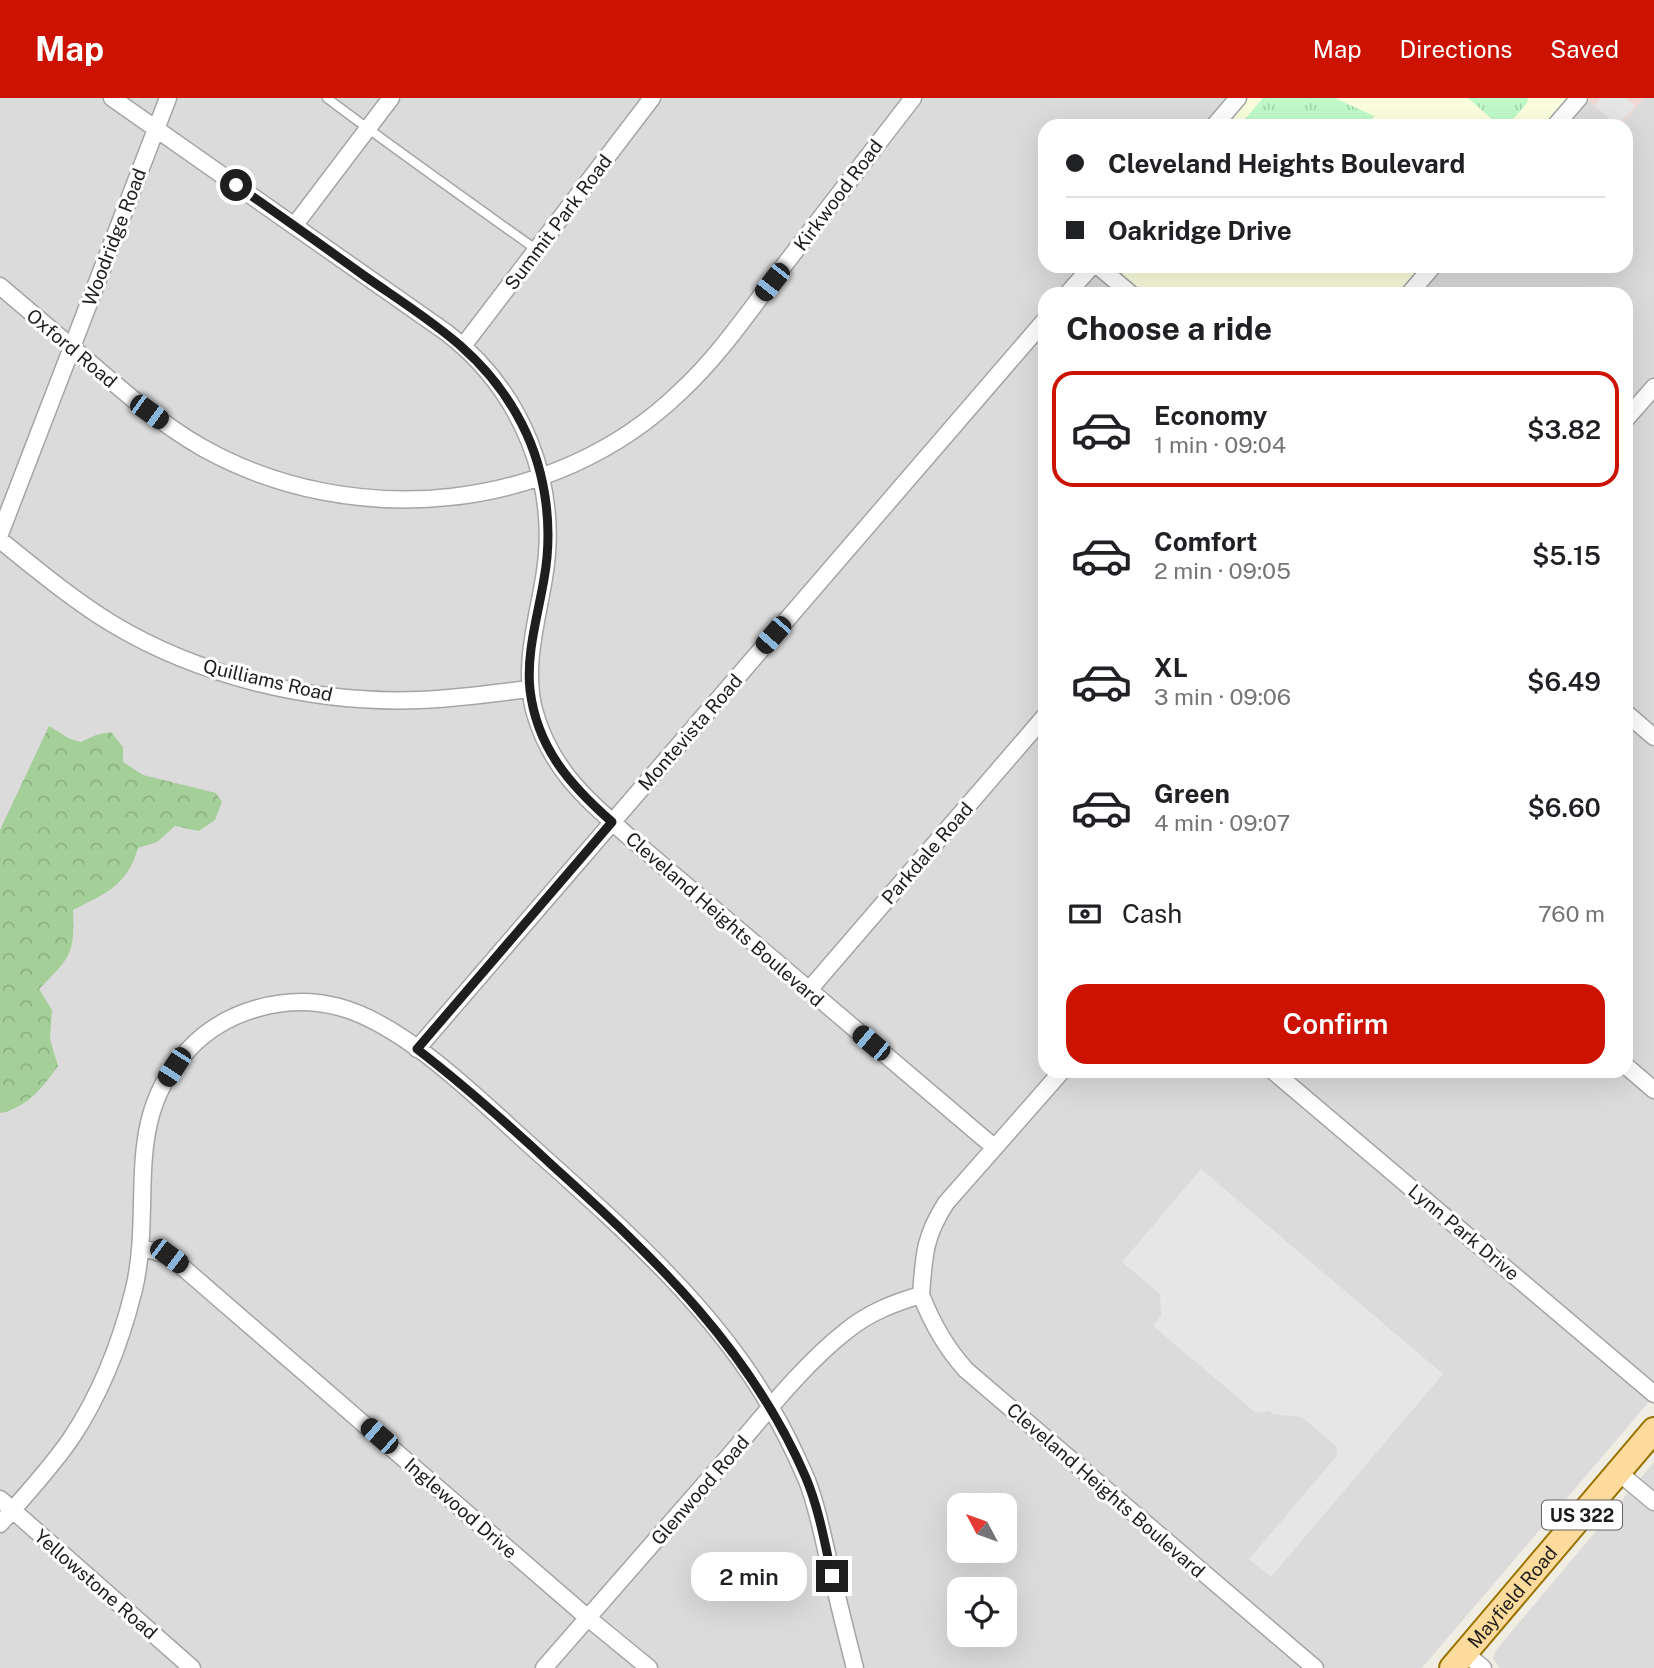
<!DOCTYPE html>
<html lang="en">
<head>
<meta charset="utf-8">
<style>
  body { margin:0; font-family:"Public Sans",sans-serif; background:#f2f2f2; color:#202124; height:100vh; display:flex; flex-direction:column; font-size:26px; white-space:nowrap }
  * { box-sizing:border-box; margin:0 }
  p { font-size:23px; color:#757577 }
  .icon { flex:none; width:38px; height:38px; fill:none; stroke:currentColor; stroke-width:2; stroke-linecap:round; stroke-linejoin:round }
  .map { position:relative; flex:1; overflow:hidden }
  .side { position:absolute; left:1038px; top:189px; width:595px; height:791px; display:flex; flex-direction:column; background:#fff; border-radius:21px; box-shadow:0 7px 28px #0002 }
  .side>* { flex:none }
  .top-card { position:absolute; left:1038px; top:21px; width:595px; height:154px; border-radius:21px; box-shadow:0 7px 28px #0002; display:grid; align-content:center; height:154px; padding:0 28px; background:#fff }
  .needle { width:46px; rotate:311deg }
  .fabs { position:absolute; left:947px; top:1395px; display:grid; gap:14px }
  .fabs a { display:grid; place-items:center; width:70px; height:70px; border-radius:14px; background:#fff; box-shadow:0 7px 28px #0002; font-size:35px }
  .end { position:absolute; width:32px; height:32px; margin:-16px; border:9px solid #1e1e1e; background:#fff; box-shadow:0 0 0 4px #fff }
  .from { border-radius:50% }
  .bubble { position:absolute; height:49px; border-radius:21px; background:#fff; box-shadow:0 7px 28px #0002; font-size:23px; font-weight:600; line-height:49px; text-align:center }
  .car { position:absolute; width:21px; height:42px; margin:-21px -10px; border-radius:9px; box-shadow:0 0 5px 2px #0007; background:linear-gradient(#222 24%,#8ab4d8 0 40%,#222 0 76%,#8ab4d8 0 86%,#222 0) }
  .top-card b { display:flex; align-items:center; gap:24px; height:66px; font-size:26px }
  .top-card b+b { border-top:2px solid #e0e0e0 }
  .top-card i { width:18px; height:18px; background:#202124 }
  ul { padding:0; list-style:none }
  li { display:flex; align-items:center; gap:21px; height:116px; margin:0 14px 10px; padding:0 14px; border:4px solid transparent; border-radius:21px }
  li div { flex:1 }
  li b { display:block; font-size:26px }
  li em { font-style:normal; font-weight:600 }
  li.on { border-color:#cc1200 }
  li>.icon { width:63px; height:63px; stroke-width:1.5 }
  h2 { padding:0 28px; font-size:32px; line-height:84px }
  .pay { display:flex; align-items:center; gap:18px; height:77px; padding:0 28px; font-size:26px }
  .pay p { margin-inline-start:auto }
  .action { display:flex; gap:14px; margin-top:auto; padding:14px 28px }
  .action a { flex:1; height:80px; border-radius:21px; background:#cc1200; color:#fff; font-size:28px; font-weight:600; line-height:80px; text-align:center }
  header { display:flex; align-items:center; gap:42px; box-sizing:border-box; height:98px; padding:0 35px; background:#cc1200; color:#fff }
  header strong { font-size:33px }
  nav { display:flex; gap:38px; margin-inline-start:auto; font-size:24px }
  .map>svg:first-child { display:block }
  .residential { fill:#dcdbdb; fill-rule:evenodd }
  .commercial { fill:#f0d7d3 }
  .education { fill:#fcffdd }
  .forest { fill:url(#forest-crowns) }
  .park { fill:url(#park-tufts) }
  .parking { fill:#e6e6e6 }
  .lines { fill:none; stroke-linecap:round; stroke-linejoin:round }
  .lane-casing { stroke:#a5a5a5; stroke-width:11 }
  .street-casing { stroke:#a5a5a5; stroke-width:19 }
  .primary-casing { stroke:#987300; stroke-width:28 }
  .lane { stroke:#fff; stroke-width:8 }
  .street { stroke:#fff; stroke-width:16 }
  .primary { stroke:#fddb9c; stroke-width:24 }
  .route { stroke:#1e1e1e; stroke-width:9 }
  .labels { text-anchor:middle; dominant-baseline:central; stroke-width:6; stroke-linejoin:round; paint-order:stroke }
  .shield { fill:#fff; stroke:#626262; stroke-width:2 }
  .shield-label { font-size:18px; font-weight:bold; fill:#1e1e1e }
  .street-label { font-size:19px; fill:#1e1e1e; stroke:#fff }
</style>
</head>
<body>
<header>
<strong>Map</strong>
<nav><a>Map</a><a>Directions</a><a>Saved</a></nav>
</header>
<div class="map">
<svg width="1654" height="1570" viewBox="0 0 1654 1570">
  <defs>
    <pattern id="forest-crowns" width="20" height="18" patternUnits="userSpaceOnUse" patternTransform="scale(1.75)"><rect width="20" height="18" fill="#a4cf98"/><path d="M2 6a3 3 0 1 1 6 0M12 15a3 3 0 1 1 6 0" fill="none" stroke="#8db183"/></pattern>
    <pattern id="park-tufts" width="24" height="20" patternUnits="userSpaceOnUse" patternTransform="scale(1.75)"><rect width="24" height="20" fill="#c0faca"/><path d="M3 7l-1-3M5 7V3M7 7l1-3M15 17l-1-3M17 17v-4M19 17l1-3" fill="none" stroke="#a5d6ad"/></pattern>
  </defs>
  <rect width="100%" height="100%" fill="#efede4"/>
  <path class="residential" d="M0 0H1226L1202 28H1045V168H1084L1118 196H1045V973H1626V196H1421L1445 168H1626V28H1620L1644 0H1654V1298L1422 1570H0ZM959 1407H1004V1452H959ZM959 1491H1004V1536H959Z
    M1588 2 1618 28H1566Z
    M1654 1364V1570H1500L1493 1561 1496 1552Z"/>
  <path class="commercial" d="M1590 0H1644L1620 28 1588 2Z"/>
  <path class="education" d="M1249 0H1566L1542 28H1224Z
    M1117 168H1421L1396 196H1144L1124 178Z"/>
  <path class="forest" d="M49 628 70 641 81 644 96 637 111 634 123 649V664L143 677 216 695 222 704 215 722 199 733 175 728 157 744 138 750C127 788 106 795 73 812 75 856 70 860 39 891L52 912 50 941 58 968C43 989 27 1010 0 1015V732Z"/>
  <path class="park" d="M1263 0H1335L1374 18 1366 28H1239Z
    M1468 0H1528L1527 5 1507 28H1487L1492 21Z"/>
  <path class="parking" d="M1601 0H1626L1635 8 1618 27 1595 7Z
    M1201 1071 1443 1276 1271 1479 1249 1461 1336 1359 1337 1349 1302 1319 1273 1316 1269 1313 1256 1315 1159 1233 1153 1228 1161 1218 1160 1196 1122 1164Z"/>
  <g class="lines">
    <g class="lane-casing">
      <path id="lane" d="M327 0C396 52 467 102 537 152"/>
    </g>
    <g class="street-casing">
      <path id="street" d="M112 0 447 235C522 293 560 386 544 480 537 523 523 568 534 612 550 670 584 699 628 738L994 1049
        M1214 28 1238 0
        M1555 28 1579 0
        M294 128 391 0
        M1098 168 1131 196
        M0 188C29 213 59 238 88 263 125 295 161 326 203 350 354 434 555 415 680 294 718 259 748 215 779 174 824 116 868 58 913 0
        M1067 196 1092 168
        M1409 196 1433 168
        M463 248 652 0
        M1626 321 1654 289
        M0 436 168 0
        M0 442C36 471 72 501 111 525 200 579 315 606 419 602 456 601 493 595 530 591
        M1626 615 1654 639
        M808 893 1045 618
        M417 951 1045 222
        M1626 968 1654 992
        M1273 973 1654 1296
        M141 1149 169 1158 187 1173 588 1520 649 1570
        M921 1197C932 1225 945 1249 966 1272L1315 1570
        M1618 1374 1654 1404
        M0 1401 192 1570
        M0 1426C24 1399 49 1372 70 1342 101 1296 121 1244 134 1191 154 1106 121 1022 188 952 225 912 286 895 339 909 401 925 474 996 522 1040 611 1120 712 1206 771 1310 784 1332 796 1357 806 1380 816 1404 821 1430 827 1456 836 1494 845 1532 855 1570
        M1465 1555 1483 1570
        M544 1570C606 1499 667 1429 729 1358 764 1317 803 1267 845 1234 868 1215 893 1205 921 1197 924 1158 924 1139 946 1105L1062 973"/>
    </g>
    <g class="primary-casing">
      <g id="primary">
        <path id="s1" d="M1452 1570 1654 1332"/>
      </g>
    </g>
    <use href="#lane" class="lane"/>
    <use href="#street" class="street"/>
    <use href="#primary" class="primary"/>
  </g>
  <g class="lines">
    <path class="route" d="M236 87C279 117 323 148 366 179 425 220 481 252 517 317 545 366 554 426 544 481 538 517 526 555 530 592 537 650 570 687 612 724L417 951C465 988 510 1028 554 1069 656 1161 751 1252 806 1380 819 1411 825 1446 832 1478"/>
  </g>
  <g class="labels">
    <rect class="shield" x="1542" y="1402.5" width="80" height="29" rx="5"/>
    <g class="shield-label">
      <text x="1582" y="1417">US 322</text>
    </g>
    <g class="street-label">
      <text transform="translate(838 97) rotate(-53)">Kirkwood Road</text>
      <text transform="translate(558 124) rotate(-53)">Summit Park Road</text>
      <text transform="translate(114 139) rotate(-69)">Woodridge Road</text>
      <text transform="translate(72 250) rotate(40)">Oxford Road</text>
      <text transform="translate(268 582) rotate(13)">Quilliams Road</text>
      <text transform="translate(690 634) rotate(-49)">Montevista Road</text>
      <text transform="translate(927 755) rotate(-49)">Parkdale Road</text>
      <text transform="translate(725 821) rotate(41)">Cleveland Heights Boulevard</text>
      <text transform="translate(1464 1134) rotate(40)">Lynn Park Drive</text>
      <text transform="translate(700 1392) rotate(-49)">Glenwood Road</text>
      <text transform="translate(1106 1392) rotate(41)">Cleveland Heights Boulevard</text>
      <text transform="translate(461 1410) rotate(41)">Inglewood Drive</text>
      <text transform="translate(96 1486) rotate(41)">Yellowstone Road</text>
      <text stroke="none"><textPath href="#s1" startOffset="93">Mayfield Road</textPath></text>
    </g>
  </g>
</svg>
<div class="fabs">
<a><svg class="needle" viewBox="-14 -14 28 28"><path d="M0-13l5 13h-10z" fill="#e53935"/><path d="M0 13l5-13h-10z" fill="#757577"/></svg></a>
<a><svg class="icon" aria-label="locate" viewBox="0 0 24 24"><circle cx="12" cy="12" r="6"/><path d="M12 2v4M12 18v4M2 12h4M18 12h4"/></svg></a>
</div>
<i class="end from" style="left:236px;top:87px"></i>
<i class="end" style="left:832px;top:1478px"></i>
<div class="bubble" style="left:691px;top:1454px;width:116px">2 min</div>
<i class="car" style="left:772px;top:184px;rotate:218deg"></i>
<i class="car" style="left:149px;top:314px;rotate:126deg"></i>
<i class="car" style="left:773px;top:537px;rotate:221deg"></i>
<i class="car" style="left:871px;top:945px;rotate:310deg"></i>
<i class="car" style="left:174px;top:969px;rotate:213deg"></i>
<i class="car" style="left:169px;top:1158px;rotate:127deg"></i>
<i class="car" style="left:379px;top:1338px;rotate:311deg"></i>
<div class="top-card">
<b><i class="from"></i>Cleveland Heights Boulevard</b>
<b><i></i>Oakridge Drive</b>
</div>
<section class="side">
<h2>Choose a ride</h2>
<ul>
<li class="on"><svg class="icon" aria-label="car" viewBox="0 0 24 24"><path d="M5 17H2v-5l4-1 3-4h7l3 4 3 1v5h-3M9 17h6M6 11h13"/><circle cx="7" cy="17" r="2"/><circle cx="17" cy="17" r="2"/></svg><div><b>Economy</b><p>1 min · 09:04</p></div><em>$3.82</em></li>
<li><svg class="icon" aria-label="car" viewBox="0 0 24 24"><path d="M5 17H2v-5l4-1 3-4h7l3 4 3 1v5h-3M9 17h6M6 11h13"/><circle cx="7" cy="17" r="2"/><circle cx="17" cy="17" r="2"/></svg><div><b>Comfort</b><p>2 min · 09:05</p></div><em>$5.15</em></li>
<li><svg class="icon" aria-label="car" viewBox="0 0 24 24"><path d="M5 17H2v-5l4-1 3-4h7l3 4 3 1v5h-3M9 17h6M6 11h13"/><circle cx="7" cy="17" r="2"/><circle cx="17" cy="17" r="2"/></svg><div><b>XL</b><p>3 min · 09:06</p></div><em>$6.49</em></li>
<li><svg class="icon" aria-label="car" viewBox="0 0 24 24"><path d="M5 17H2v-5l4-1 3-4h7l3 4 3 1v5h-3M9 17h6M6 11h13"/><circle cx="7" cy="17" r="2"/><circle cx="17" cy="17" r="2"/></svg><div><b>Green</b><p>4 min · 09:07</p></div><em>$6.60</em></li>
</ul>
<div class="pay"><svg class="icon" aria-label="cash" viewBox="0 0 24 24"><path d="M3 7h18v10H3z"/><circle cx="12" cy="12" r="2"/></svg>Cash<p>760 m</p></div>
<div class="action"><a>Confirm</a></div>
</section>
</div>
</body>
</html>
